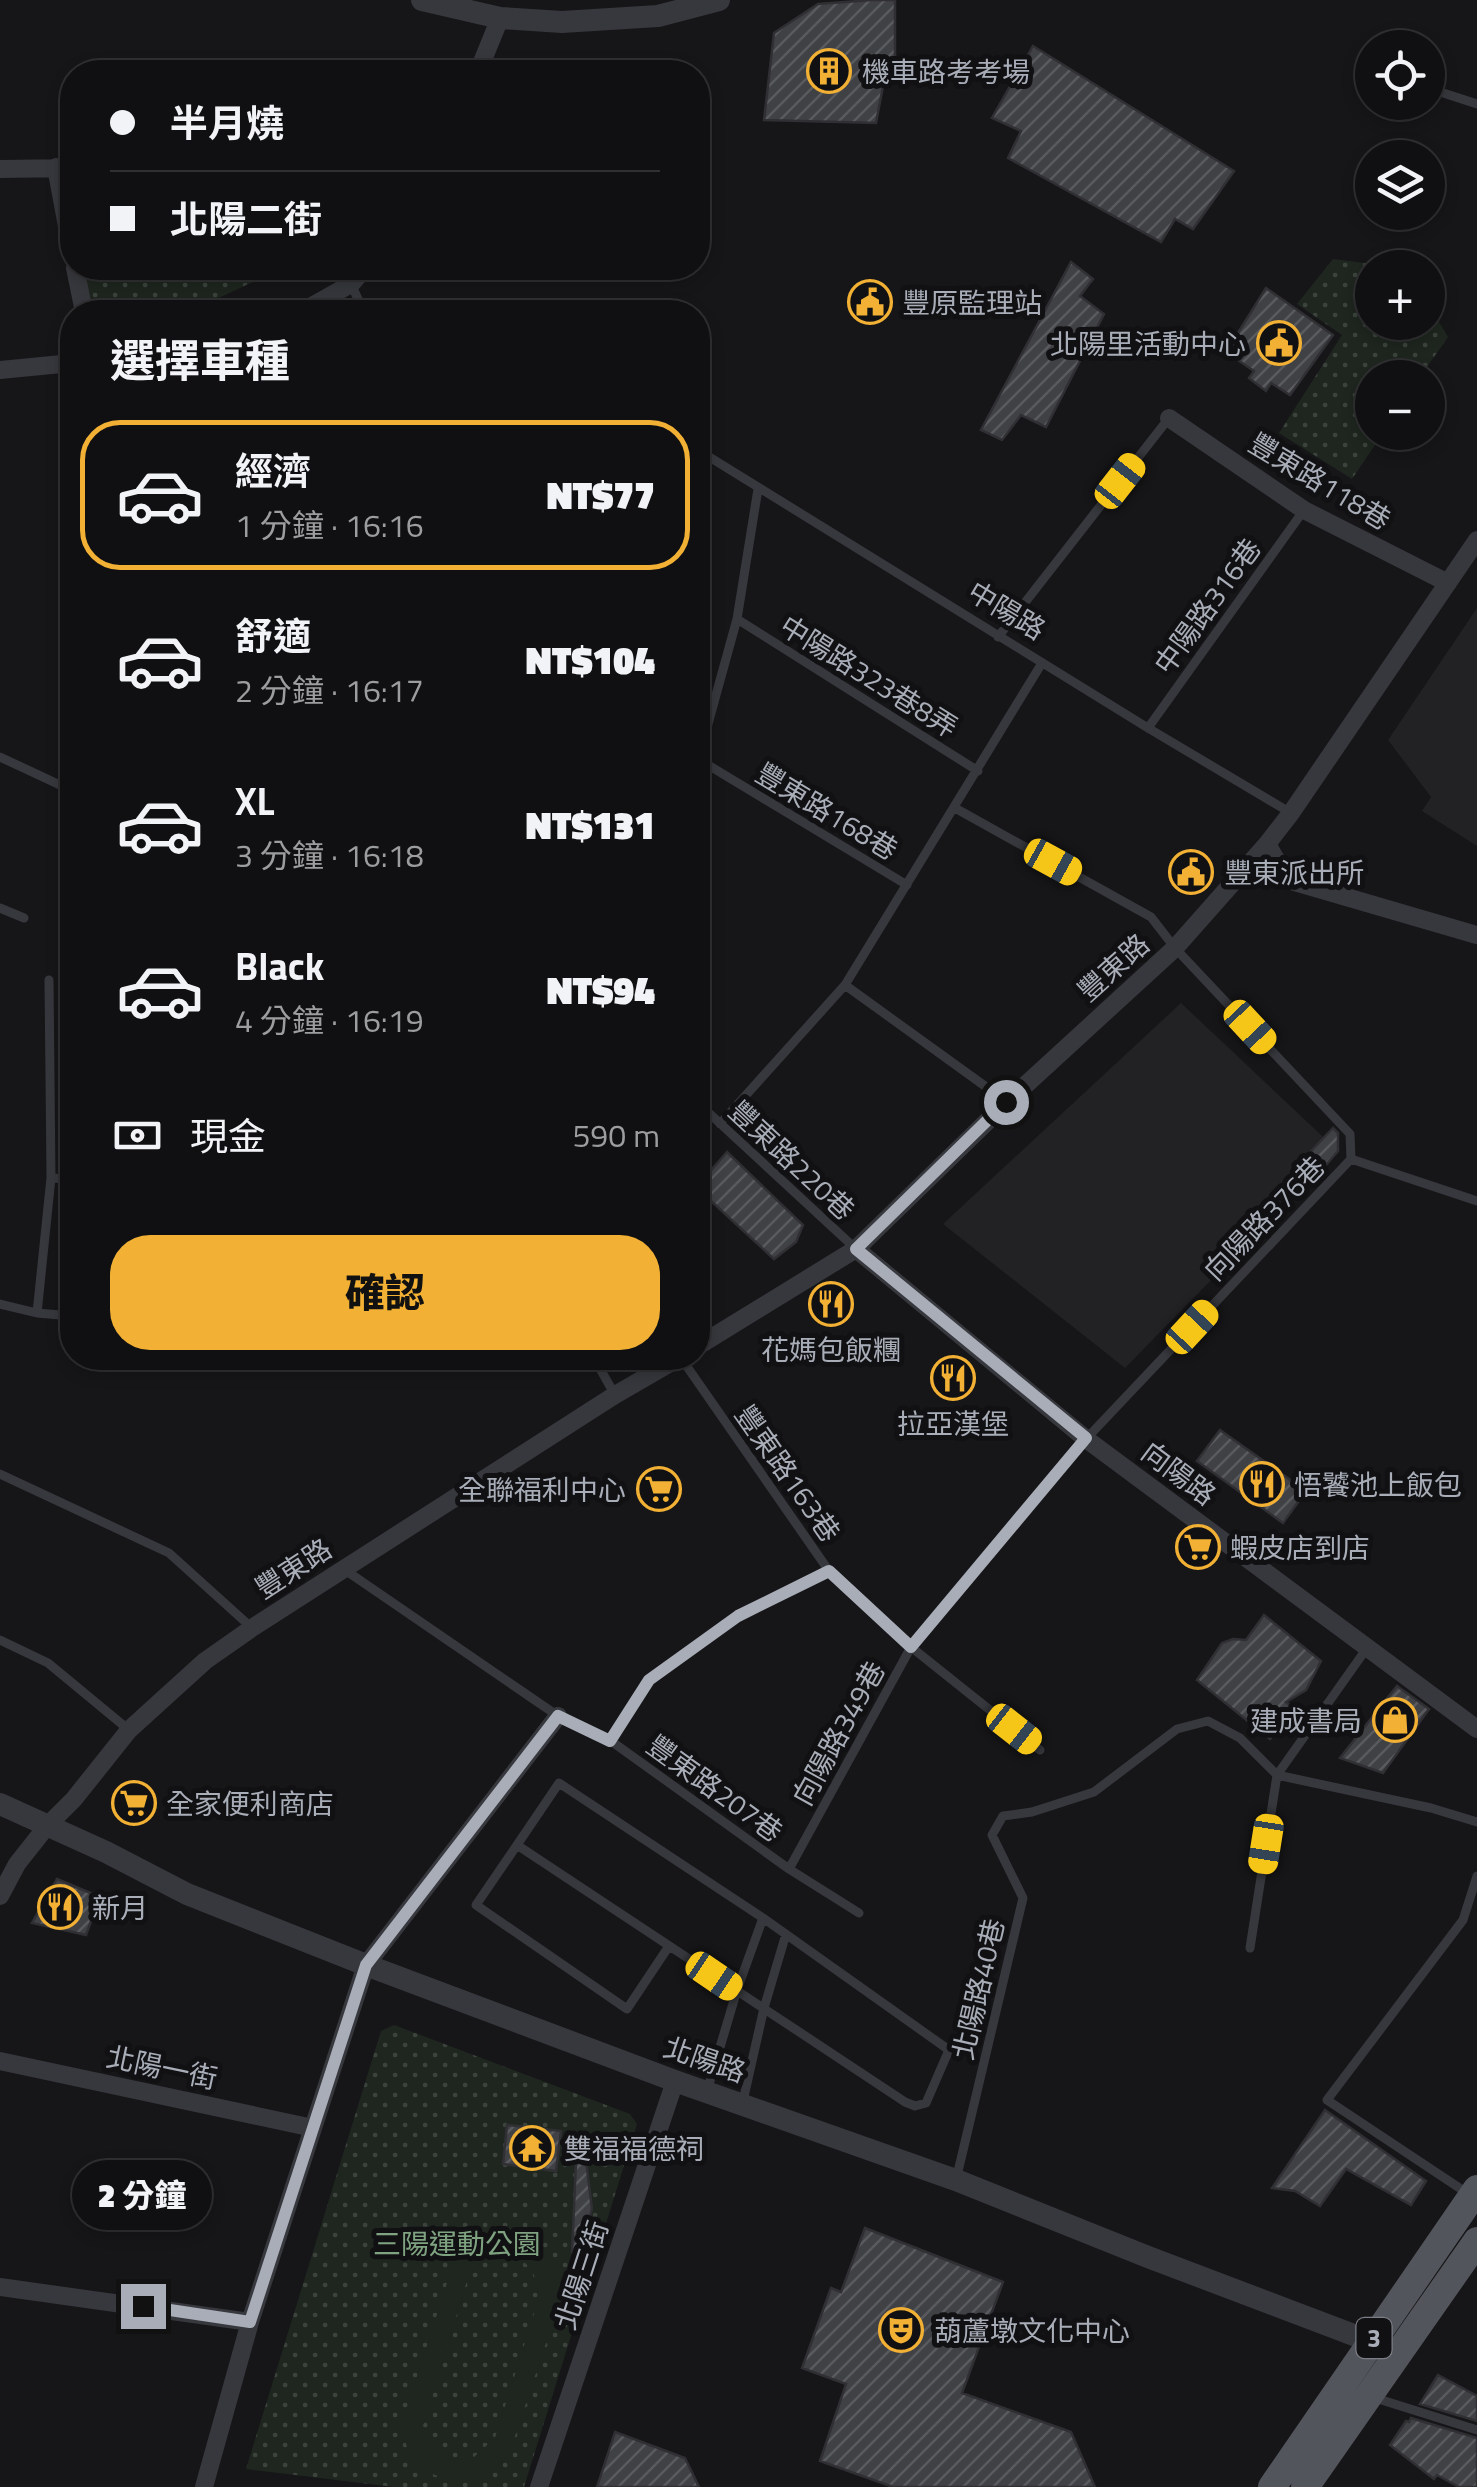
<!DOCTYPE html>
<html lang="zh-TW">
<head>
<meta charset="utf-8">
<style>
  body { margin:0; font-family:"Titillium Web","Noto Sans TC",sans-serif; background:#19191b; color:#f1f3f6; height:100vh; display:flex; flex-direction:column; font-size:38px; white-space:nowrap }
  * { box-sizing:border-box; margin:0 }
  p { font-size:32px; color:#9c9d9f }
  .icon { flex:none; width:55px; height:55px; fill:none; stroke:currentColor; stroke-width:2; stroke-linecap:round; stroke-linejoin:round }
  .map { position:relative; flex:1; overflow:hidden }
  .sheet { position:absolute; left:60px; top:300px; width:650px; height:1070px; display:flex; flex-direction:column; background:#101012; border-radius:40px; box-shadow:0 5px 15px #0003,0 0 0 2px #303032 }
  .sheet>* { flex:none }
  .banner { position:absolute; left:60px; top:60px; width:650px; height:220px; border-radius:40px; box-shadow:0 5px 15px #0003,0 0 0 2px #303032; display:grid; align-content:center; height:220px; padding:0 50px; background:#101012 }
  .tools { position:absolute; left:1355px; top:30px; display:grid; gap:20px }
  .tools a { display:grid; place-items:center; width:90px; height:90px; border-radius:50%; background:#101012; box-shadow:0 5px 15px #0003,0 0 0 2px #303032; font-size:50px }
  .end { position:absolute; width:45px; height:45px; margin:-22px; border:12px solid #a8adb8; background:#111; box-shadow:0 0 0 5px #111 }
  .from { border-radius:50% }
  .bubble { position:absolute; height:70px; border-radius:35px; background:#101012; box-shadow:0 5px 15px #0003,0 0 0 2px #303032; font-size:32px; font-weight:800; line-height:70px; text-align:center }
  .car { position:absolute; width:30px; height:60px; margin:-30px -15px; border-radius:12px; box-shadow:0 0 8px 2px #0007; background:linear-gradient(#f5c518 24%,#345 0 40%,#f5c518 0 76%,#345 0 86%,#f5c518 0) }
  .banner b { display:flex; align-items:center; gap:35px; height:95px; font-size:38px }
  .banner b+b { border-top:2px solid #303032 }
  .banner i { width:25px; height:25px; background:#f1f3f6 }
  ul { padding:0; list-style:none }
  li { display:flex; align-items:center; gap:30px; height:150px; margin:0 20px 15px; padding:0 30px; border:5px solid transparent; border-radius:40px }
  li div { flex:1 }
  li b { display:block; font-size:38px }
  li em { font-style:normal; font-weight:800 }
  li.on { border-color:#f2b134 }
  li>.icon { width:90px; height:90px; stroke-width:1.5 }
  h2 { padding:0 50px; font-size:45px; line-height:120px }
  .pay { display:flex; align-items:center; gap:25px; height:110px; padding:0 50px; font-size:38px }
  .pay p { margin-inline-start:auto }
  .action { display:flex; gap:20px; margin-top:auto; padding:20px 50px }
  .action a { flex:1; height:115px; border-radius:40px; background:#f2b134; color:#111; font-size:40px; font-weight:800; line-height:115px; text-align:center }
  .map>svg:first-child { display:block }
  .built { fill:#222225 }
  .park { fill:url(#park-dots) }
  .pitch { fill:#1e261f; fill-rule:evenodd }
  .building { fill:url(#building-hatch); stroke:#303034; stroke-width:2.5 }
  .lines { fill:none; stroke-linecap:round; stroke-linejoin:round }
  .service { stroke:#37383d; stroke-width:9 }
  .minor { stroke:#37383d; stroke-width:18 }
  .tertiary { stroke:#37383d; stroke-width:22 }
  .primary { stroke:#53555c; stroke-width:28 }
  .route { stroke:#a8adb8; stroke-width:12 }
  .labels { text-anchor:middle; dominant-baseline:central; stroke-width:10; stroke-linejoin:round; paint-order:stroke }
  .shield { fill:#111113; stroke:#7b7e86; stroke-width:2.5 }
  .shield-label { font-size:25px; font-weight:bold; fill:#a8adb8 }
  .poi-label { font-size:28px; fill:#a8adb8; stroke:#111113; text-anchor:start }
  .street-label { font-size:28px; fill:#a8adb8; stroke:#111113 }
  .park-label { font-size:28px; fill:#7fa381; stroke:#111113 }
</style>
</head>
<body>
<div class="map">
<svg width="1477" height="2487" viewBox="0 0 1477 2487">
  <defs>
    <pattern id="park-dots" width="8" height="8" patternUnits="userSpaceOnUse" patternTransform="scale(2.5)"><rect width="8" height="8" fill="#1e261f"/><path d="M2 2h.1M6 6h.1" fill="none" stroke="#3c433d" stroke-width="1.8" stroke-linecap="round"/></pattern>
    <pattern id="building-hatch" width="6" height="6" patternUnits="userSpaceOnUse" patternTransform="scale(2.5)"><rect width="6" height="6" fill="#404145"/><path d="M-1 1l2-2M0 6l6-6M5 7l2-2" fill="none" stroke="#595a5e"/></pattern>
  </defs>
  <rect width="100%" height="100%" fill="#161618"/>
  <path class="built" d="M1477 608V846L1422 811 1431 797 1388 740Z
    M1181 1003 1338 1151 1125 1368 943 1224Z"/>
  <path class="park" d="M1333 259 1381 265 1385 267 1372 268V322H1428V303L1448 337 1420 377 1372 378V432L1383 433 1352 479 1279 433 1342 335 1297 304Z
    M79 268H279L281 269 210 302 149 312H89Z
    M394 2025 630 2114 637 2124 524 2487H394L246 2469 381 2031Z"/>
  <path class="pitch" d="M498 2233 517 2236 539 2248 561 2279 559 2304 510 2451C505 2457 500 2465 495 2469 473 2487 433 2482 415 2461 406 2450 404 2437 402 2424L455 2258 479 2241ZM499 2256C529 2256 538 2272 538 2301L495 2438 474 2457 452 2461 440 2456 427 2438 423 2426 469 2274 483 2261Z"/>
  <path class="building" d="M872 0H895V56L883 86 876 123 764 120 774 33 818 4Z
    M1033 46 1234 171 1193 229 1175 219 1161 242 1008 158 1021 131 992 118Z
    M1071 262 1093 279 1080 296 1104 314 1046 427 1021 415 1002 440 981 430Z
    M1266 288 1333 335 1290 395 1271 383 1266 391 1258 385 1249 378 1254 371 1226 352Z
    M1333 1128 1338 1133V1151L1312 1181 1297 1166Z
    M727 1152 803 1225 796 1242 774 1259 698 1189V1185Z
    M1220 1430 1306 1491 1283 1523 1197 1461Z
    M1264 1615 1321 1661 1306 1690 1286 1702 1294 1708 1270 1739 1197 1680 1222 1643 1233 1639 1246 1640Z
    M1397 1686 1429 1709 1383 1773 1340 1758Z
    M57 1879 100 1897 86 1935 32 1923Z
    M1325 2110 1426 2181 1411 2205 1346 2169 1320 2206 1295 2191 1272 2188Z
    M507 2125 561 2131 556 2171 503 2164Z
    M586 2161 592 2209 579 2254 572 2252 576 2162Z
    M865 2228 1003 2282 962 2393 1071 2432 1095 2487H893L820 2461 846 2384 802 2368 831 2288 841 2292Z
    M1438 2375 1477 2396V2421L1420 2404Z
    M1411 2418 1477 2438V2487H1459L1437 2475 1434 2479 1390 2445 1406 2421 1409 2422Z
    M615 2432 685 2458 699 2487H597Z"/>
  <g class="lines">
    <path class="service" d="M1428 88 1477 104
      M351 284 364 312
      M698 450 1148 728 1291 813
      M737 619 978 771
      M998 637 1169 418
      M1148 728 1304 510
      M0 757 60 785
      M698 759 907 885
      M698 760 737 619 758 489
      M955 808 1151 917 1175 948 1350 1134 1351 1159
      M0 908 24 918
      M845 985 1007 1102
      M698 1103 856 1249
      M720 1124 845 985 1042 663
      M1351 1159 1477 1201
      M51 1178 72 1179
      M0 1304 37 1313 72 1316
      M37 1313 51 1178 49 980
      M594 1358 615 1395
      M681 1358 829 1571 911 1647 1040 1750
      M0 1474 169 1553 251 1627
      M345 1570 558 1716 611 1741 789 1869 859 1913
      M0 1640 48 1663 129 1730
      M611 1741 649 1681 738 1616 829 1571
      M559 1783 763 1918 949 2050 926 2103 915 2106 905 2102 517 1845Z
      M517 1845 476 1905 627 2009 669 1946
      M789 1869 911 1647 1086 1439 1351 1159
      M1250 1948 1277 1775 1367 1648
      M707 2091 737 1990 763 1918
      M743 2101 764 2008 786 1934
      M956 2180 1023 1898 992 1835 1003 1816 1032 1812 1094 1792 1177 1729 1208 1721 1240 1738 1277 1775 1431 1808 1477 1822
      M1470 2195 1327 2100 1463 1920 1477 1876
      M1372 2397 1477 2430"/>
    <path class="minor" d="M478 72 500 18
      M56 167 72 253
      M0 169 72 168
      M75 268 84 312
      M334 268 351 284
      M301 312 351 284 365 268
      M0 370 72 363
      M1169 418 1304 510 1448 583
      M1267 844 1288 880 1477 935
      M856 1249 1086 1439 1477 1729
      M698 1346 856 1249 1007 1102 1175 948 1267 844 1291 813 1477 540
      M0 1896 17 1864 47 1826 74 1799 129 1730 205 1661 252 1628 615 1395 679 1358
      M0 2061 313 2128
      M0 2287 250 2322
      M204 2487 250 2322 366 1965 558 1716
      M539 2487 675 2081"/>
    <path class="tertiary" d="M422 0 500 18 562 22 658 16 719 0
      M0 1804 106 1852 187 1894 366 1965 675 2081 956 2180 1148 2257 1388 2348"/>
    <path class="primary" d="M1272 2487 1477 2189
      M1305 2487 1477 2241"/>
  </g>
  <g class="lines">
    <path class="route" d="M143 2306 250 2322 366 1965 558 1716 610 1741 649 1680 738 1616 829 1571 911 1647 1086 1438 856 1249 1006 1102"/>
  </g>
  <defs>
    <g id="building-ring" transform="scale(2.25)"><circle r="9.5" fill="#111113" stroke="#f2b134" stroke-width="1.5"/><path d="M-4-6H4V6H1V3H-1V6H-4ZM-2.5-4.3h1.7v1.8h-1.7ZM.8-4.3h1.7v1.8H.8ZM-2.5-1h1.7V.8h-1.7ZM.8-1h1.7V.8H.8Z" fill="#f2b134"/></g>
    <g id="civic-ring" transform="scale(2.25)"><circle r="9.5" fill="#111113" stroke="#f2b134" stroke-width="1.5"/><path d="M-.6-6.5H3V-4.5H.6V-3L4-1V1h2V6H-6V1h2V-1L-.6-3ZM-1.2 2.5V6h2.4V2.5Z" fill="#f2b134"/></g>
    <g id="restaurant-ring" transform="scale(2.25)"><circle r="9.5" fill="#111113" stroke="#f2b134" stroke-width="1.5"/><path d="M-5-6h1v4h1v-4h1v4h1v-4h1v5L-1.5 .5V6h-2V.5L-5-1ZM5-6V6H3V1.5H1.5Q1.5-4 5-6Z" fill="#f2b134"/></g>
    <g id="supermarket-ring" transform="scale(2.25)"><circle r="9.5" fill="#111113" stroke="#f2b134" stroke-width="1.5"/><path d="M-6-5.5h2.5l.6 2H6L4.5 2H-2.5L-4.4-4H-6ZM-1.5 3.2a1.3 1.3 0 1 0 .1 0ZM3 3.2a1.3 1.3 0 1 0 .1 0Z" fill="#f2b134"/></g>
    <g id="shop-ring" transform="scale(2.25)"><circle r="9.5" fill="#111113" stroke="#f2b134" stroke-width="1.5"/><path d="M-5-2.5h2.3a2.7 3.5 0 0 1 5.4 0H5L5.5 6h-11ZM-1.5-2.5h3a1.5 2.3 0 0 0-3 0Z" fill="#f2b134"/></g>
    <g id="temple-ring" transform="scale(2.25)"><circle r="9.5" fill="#111113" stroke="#f2b134" stroke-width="1.5"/><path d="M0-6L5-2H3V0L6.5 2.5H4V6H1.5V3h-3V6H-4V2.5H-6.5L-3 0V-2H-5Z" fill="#f2b134"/></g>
    <g id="theatre-ring" transform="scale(2.25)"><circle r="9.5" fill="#111113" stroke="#f2b134" stroke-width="1.5"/><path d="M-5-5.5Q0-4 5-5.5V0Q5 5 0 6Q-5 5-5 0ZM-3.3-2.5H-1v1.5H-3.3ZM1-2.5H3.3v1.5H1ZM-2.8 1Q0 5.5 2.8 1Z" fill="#f2b134"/></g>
  </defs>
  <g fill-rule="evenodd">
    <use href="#building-ring" x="829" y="71"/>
    <use href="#civic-ring" x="870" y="302"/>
    <use href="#civic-ring" x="1279" y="343"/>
    <use href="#civic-ring" x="1191" y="872"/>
    <use href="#restaurant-ring" x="831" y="1304"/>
    <use href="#restaurant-ring" x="953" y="1378"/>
    <use href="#restaurant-ring" x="1262" y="1484"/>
    <use href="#supermarket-ring" x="659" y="1489"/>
    <use href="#supermarket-ring" x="1198" y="1547"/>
    <use href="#shop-ring" x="1395" y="1720"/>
    <use href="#supermarket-ring" x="134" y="1803"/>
    <use href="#restaurant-ring" x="60" y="1907"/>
    <use href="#temple-ring" x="532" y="2148"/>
    <use href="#theatre-ring" x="901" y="2330"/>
  </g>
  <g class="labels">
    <rect class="shield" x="1356.5" y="2318" width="35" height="40" rx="8"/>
    <g class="shield-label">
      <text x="1374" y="2338">3</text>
    </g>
    <g class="poi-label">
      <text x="862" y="71">機車路考考場</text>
      <text x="902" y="302">豐原監理站</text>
      <text x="1246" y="343" text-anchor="end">北陽里活動中心</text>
      <text x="1224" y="872">豐東派出所</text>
      <text x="831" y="1349" text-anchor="middle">花媽包飯糰</text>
      <text x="953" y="1423" text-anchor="middle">拉亞漢堡</text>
      <text x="1294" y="1484">悟饕池上飯包</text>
      <text x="626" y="1489" text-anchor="end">全聯福利中心</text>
      <text x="1230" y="1547">蝦皮店到店</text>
      <text x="1362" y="1720" text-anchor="end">建成書局</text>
      <text x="166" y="1803">全家便利商店</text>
      <text x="92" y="1907">新月</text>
      <text x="564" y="2148">雙福福德祠</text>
      <text x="934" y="2330">葫蘆墩文化中心</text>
    </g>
    <g class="street-label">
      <text transform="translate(1320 481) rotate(31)">豐東路118巷</text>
      <text transform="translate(1207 606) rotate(-54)">中陽路316巷</text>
      <text transform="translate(1007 610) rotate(31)">中陽路</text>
      <text transform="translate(869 676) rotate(32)">中陽路323巷8弄</text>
      <text transform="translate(827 811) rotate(31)">豐東路168巷</text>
      <text transform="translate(1113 967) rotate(-42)">豐東路</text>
      <text transform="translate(792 1160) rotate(43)">豐東路220巷</text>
      <text transform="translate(1264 1218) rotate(-46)">向陽路376巷</text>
      <text transform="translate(788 1473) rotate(55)">豐東路163巷</text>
      <text transform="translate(1179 1473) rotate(37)">向陽路</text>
      <text transform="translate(293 1568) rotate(-33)">豐東路</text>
      <text transform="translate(838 1733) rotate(-61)">向陽路349巷</text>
      <text transform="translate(715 1788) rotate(36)">豐東路207巷</text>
      <text transform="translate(978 1989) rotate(-77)">北陽路40巷</text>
      <text transform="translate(705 2059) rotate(19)">北陽路</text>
      <text transform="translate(162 2067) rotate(12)">北陽一街</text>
      <text transform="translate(581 2275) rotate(-72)">北陽三街</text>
    </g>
    <g class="park-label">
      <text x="457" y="2243">三陽運動公園</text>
    </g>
  </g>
</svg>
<div class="tools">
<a><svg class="icon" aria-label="locate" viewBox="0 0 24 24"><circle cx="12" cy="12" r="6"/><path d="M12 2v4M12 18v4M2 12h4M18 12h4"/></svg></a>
<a><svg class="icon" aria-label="layers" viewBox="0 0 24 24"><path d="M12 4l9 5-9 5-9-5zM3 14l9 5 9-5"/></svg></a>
<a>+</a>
<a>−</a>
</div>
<i class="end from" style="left:1006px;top:1102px"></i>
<i class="end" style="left:143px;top:2306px"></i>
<div class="bubble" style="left:72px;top:2160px;width:140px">2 分鐘</div>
<i class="car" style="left:1120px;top:481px;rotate:38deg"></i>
<i class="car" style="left:1053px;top:862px;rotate:119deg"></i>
<i class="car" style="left:1250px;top:1027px;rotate:137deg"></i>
<i class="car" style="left:1192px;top:1327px;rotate:43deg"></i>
<i class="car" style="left:1014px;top:1729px;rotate:128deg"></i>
<i class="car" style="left:1266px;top:1844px;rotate:189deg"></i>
<i class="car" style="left:714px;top:1976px;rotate:124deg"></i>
<div class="banner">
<b><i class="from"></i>半月燒</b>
<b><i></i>北陽二街</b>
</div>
<section class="sheet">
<h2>選擇車種</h2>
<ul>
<li class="on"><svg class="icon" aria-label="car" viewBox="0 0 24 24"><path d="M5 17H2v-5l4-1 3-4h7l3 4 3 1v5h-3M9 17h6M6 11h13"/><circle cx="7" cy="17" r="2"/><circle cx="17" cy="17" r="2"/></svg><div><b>經濟</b><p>1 分鐘 · 16:16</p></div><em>NT$77</em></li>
<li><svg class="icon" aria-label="car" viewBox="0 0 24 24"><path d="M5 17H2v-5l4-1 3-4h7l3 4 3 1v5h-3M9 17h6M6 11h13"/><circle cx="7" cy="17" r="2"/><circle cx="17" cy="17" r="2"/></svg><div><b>舒適</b><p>2 分鐘 · 16:17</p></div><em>NT$104</em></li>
<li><svg class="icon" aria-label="car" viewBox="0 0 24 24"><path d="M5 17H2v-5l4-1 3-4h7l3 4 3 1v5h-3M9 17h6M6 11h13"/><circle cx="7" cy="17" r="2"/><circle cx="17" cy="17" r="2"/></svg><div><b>XL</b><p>3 分鐘 · 16:18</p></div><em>NT$131</em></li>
<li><svg class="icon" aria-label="car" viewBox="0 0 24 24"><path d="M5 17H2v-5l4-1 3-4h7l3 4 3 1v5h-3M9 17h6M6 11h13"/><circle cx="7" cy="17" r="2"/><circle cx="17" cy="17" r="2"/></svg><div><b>Black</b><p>4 分鐘 · 16:19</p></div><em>NT$94</em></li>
</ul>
<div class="pay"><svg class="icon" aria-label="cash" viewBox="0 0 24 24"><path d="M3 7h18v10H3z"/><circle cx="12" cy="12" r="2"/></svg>現金<p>590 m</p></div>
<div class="action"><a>確認</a></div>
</section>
</div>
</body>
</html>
